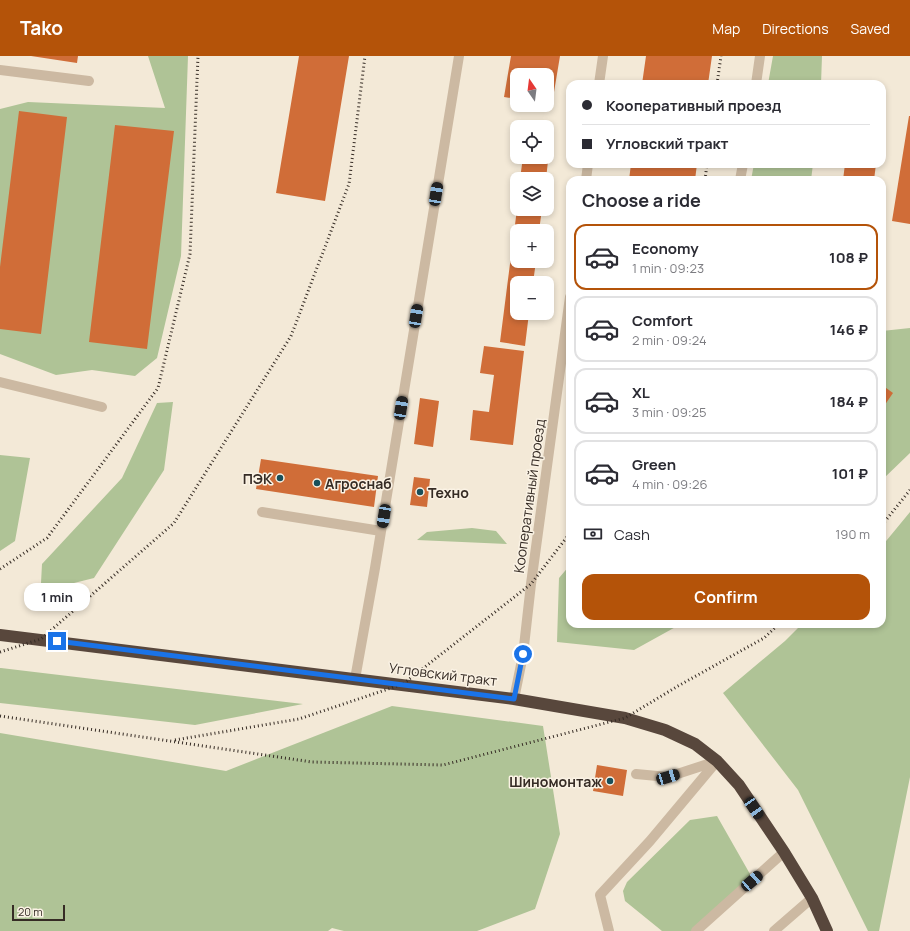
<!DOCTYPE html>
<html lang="en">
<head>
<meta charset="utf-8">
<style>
  body { margin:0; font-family:Manrope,sans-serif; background:#f2f2f3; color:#2b2b33; height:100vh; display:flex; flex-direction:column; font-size:15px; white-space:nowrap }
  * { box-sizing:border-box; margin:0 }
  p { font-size:13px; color:#7c7c81 }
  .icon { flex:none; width:22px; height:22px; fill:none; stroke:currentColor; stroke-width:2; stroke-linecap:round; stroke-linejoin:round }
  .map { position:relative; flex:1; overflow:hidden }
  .sheet { position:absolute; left:566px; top:120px; width:320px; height:452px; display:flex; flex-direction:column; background:#fff; border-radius:12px; box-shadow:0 2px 6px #0003 }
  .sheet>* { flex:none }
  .hud { position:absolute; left:566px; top:24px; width:320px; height:88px; border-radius:12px; box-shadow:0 2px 6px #0003; display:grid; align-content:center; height:88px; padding:0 16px; background:#fff }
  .needle { width:26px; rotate:346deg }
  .buttons { position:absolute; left:510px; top:12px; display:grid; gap:8px }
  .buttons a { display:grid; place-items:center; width:44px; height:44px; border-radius:8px; background:#fff; box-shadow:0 2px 6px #0003; font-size:20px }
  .scale { position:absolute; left:12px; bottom:10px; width:53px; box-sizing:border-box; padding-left:4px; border:2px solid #362c25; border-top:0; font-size:11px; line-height:14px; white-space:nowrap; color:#362c25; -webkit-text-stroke:3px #faf2e4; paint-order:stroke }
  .end { position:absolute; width:18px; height:18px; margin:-9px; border:5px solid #1a73e8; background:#fff; box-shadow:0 0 0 2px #fff }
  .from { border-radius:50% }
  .bubble { position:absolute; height:28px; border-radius:12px; background:#fff; box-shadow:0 2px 6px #0003; font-size:13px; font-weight:700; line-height:28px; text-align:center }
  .car { position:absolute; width:12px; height:24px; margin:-12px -6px; border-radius:5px; box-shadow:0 0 3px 1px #0007; background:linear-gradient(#222 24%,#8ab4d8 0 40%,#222 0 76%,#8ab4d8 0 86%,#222 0) }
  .hud b { display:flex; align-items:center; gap:14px; height:38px; font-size:15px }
  .hud b+b { border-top:1px solid #e1e1e2 }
  .hud i { width:10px; height:10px; background:#2b2b33 }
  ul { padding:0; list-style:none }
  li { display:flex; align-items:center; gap:12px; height:66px; margin:0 8px 6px; padding:0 8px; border:2px solid #e1e1e2; border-radius:12px }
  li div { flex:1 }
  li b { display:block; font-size:15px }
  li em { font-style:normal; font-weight:700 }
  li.on { border-color:#b45309 }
  li>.icon { width:36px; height:36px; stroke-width:1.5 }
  h2 { padding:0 16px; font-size:18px; line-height:48px }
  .pay { display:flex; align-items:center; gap:10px; height:44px; padding:0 16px; font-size:15px }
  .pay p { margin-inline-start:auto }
  .cta { display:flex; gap:8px; margin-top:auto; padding:8px 16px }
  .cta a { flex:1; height:46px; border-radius:12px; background:#b45309; color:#fff; font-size:16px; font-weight:700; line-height:46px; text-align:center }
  header { display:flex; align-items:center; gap:24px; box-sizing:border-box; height:56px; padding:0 20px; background:#b45309; color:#fff }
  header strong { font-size:19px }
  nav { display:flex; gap:22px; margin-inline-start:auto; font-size:14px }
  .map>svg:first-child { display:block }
  .green { fill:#afc396 }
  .building { fill:#d06d38 }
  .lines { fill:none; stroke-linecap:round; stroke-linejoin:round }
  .minor { stroke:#ccb9a2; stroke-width:10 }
  .highway { stroke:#58473c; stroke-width:12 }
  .rail { stroke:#362c25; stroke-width:3; stroke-dasharray:1 3; stroke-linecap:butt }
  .route { stroke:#1a73e8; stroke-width:5 }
  .poi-dot { fill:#184f5a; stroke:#faf2e4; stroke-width:1.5 }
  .labels { text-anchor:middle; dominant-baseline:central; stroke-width:3; stroke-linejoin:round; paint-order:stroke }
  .poi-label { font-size:14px; font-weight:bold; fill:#362c25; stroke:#faf2e4; text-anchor:end }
  .street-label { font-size:14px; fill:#362c25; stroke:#faf2e4 }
</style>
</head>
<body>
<header>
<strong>Tako</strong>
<nav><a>Map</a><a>Directions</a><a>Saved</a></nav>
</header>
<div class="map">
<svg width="910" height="875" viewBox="0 0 910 875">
  <rect width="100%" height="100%" fill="#f3e9d7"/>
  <path class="green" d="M148 0H188L181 200 157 302 135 320 92 314 56 319 0 298V53L28 46 165 52Z
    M773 0H822L821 28H768Z
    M754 108H813L811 124H751Z
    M910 272V397L882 424V275Z
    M173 346 164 414 94 522 66 529 41 527 42 508 122 422 157 347Z
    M0 399 30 402 15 485 0 495Z
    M910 456V721L879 875H868L798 734 723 637 785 585 802 568H882V490Z
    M472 472 496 475 507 488 417 484 427 476Z
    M570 509V568H681L634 594 557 586 559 522Z
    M0 612H1L303 648 195 669 0 647Z
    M392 650 543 670 560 778 535 853 477 875H344L332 872 328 875H0V677L226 715Z
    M717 760 750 818 748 825 694 875H662L625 845 623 835 627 826 690 764Z"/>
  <path class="building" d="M31 0H78L77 7Z
    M299 0H349L325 145 276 137Z
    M511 0H560L552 48 547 47V19H517V43L504 41Z
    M646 0H712L708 28H642Z
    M882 37H885L883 55H882Z
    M19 55 67 61 41 278 0 273V211Z
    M909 60H910V168L892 165Z
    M115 69 174 75 147 293 89 286Z
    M547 78H551L546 123H520L523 101H547Z
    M631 108H697L695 124H629Z
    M845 108H876L874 124H843Z
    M517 153H542L539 175H517V205H536L533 227H517V257H529L525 290 500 286Z
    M484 290 524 295 513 389 470 384 473 354 489 356 494 319 480 317Z
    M882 329 893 337 882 353Z
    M420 342 439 345 433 391 414 388Z
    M261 403 378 420 374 451 256 433Z
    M414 421 430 423 427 451 410 449Z
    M597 709 627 714 623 740 593 735Z"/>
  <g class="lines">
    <path class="minor" d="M0 14 89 25
      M599 28 603 0
      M756 28 760 0
      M586 124 588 108
      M740 124 743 108
      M0 326 102 351
      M262 456 381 475
      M355 623 375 512 459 0
      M514 643 523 599 531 528 570 241
      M636 718 668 721 717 705
      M609 875 600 839 650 785 717 705
      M696 875 784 796
      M774 875 812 842"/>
    <path class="highway" d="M0 579 514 643 625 662 665 674 695 688 717 705 739 729 784 796 812 842 827 875"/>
    <path class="rail" d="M717 28 721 0
      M705 124 707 108
      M882 469 910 434
      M0 513 47 482 158 332 190 198 198 0
      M0 596 41 583 174 467 291 280 349 128 365 0
      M0 660 312 706 443 709 625 662 678 630 764 582 779 568
      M175 684 299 663 403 628 531 528 570 477"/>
  </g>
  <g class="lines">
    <path class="route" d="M57 585 514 643 523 598"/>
  </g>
  <g class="poi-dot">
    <circle cx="280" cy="422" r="4"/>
    <circle cx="317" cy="427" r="4"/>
    <circle cx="420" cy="436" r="4"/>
    <circle cx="610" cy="725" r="4"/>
  </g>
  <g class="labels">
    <g class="poi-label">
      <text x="272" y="422">ПЭК</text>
      <text x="325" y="427" text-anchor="start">Агроснаб</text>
      <text x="428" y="436" text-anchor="start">Техно</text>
      <text x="602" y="725">Шиномонтаж</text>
    </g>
    <g class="street-label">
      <text transform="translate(529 440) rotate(-82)">Кооперативный проезд</text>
      <text transform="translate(443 618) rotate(7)">Угловский тракт</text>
    </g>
  </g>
</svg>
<div class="buttons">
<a><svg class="needle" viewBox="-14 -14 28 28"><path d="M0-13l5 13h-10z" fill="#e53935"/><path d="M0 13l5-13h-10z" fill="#7c7c81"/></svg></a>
<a><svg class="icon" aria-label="locate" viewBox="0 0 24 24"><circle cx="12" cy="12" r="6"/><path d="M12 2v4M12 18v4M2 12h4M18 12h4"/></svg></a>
<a><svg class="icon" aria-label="layers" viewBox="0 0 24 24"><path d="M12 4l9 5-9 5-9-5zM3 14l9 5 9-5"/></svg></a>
<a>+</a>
<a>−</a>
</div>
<div class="scale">20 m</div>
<i class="end from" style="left:523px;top:598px"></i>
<i class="end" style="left:57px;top:585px"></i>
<div class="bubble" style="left:24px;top:527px;width:66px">1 min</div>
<i class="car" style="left:436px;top:138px;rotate:9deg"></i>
<i class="car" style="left:416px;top:260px;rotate:9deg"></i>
<i class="car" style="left:401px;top:352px;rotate:9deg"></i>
<i class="car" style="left:384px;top:460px;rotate:189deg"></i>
<i class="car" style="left:668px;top:721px;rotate:73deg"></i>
<i class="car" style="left:754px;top:752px;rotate:146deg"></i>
<i class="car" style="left:752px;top:825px;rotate:49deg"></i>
<div class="hud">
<b><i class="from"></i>Кооперативный проезд</b>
<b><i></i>Угловский тракт</b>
</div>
<section class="sheet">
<h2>Choose a ride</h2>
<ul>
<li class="on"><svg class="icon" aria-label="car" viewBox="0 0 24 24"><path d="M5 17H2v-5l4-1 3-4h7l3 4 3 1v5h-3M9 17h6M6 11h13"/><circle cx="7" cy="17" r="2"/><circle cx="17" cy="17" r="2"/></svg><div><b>Economy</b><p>1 min · 09:23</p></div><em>108 ₽</em></li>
<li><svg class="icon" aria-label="car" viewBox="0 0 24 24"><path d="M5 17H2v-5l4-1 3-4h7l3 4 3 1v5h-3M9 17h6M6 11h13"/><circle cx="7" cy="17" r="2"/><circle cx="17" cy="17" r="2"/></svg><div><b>Comfort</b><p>2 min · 09:24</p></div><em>146 ₽</em></li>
<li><svg class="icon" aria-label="car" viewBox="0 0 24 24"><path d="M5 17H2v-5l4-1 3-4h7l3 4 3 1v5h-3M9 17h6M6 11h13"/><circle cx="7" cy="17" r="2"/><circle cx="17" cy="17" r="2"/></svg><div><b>XL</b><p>3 min · 09:25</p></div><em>184 ₽</em></li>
<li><svg class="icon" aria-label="car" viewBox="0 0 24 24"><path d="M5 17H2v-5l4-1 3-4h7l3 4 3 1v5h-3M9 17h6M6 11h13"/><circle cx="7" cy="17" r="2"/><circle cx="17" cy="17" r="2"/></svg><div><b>Green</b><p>4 min · 09:26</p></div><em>101 ₽</em></li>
</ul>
<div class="pay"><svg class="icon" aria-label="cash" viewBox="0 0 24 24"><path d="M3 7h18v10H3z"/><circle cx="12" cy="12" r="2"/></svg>Cash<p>190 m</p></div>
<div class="cta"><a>Confirm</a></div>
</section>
</div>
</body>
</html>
